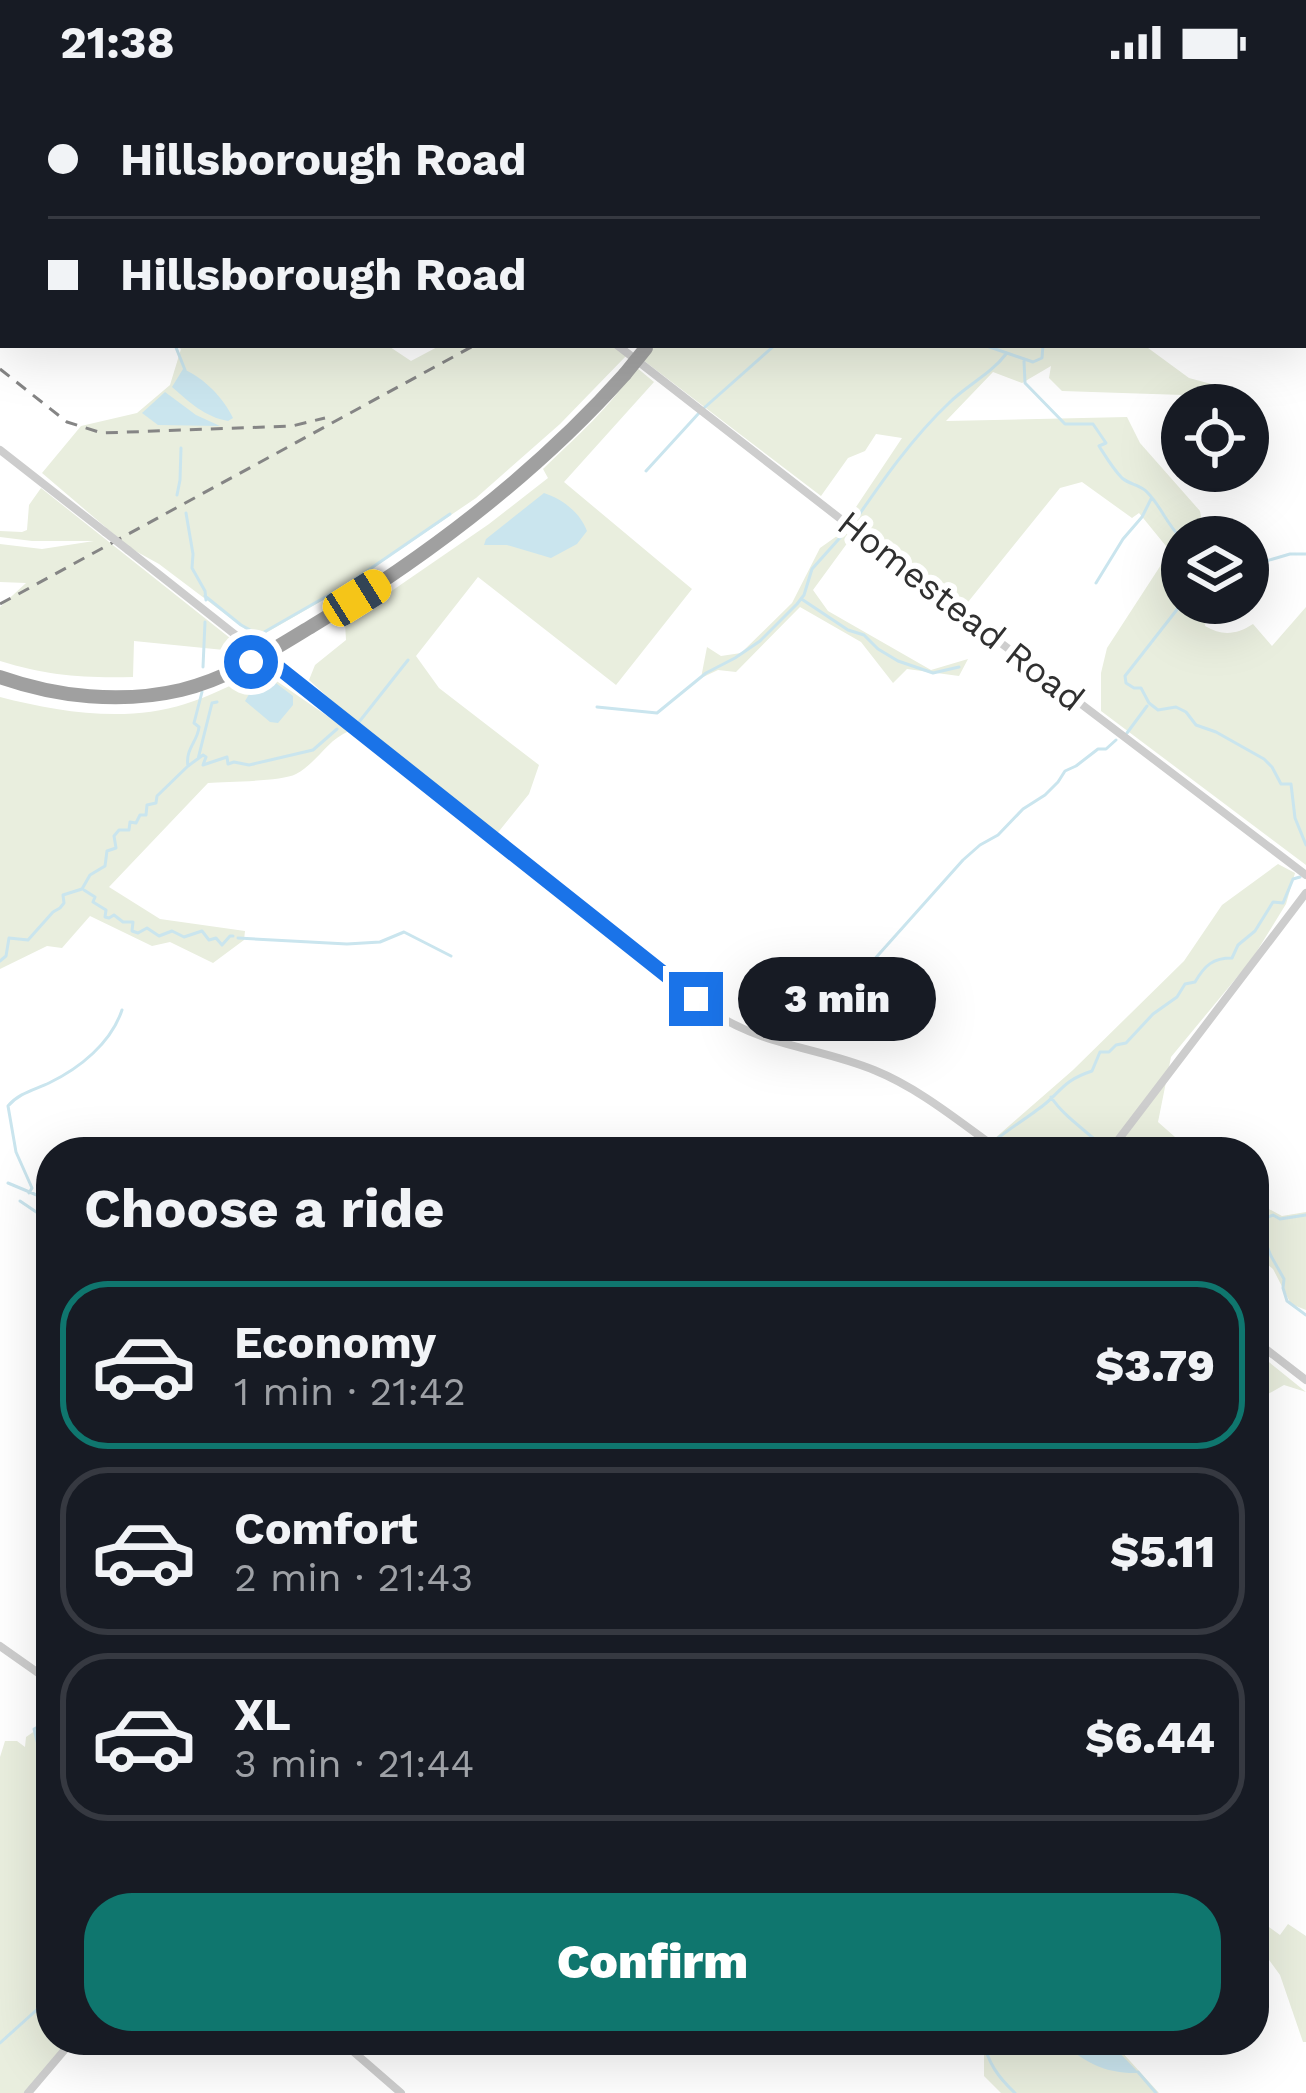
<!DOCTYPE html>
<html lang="en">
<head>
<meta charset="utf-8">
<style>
  body { margin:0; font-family:"Work Sans",sans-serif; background:#20242c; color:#f1f3f6; height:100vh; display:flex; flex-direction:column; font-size:45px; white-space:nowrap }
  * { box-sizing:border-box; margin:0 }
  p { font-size:39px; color:#9ea1a6 }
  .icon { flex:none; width:66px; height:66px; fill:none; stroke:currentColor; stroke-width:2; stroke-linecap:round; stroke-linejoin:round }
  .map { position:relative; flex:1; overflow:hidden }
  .panel { position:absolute; left:36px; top:1053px; width:1233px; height:918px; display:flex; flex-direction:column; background:#171b24; border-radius:48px; box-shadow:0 12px 48px #0002 }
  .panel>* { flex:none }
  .guide { position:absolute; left:0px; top:0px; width:1308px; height:264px; box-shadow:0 12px 48px #0002; display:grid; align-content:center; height:264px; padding:0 48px; background:#171b24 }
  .fabs { position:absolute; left:1161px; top:300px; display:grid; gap:24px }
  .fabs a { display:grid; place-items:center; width:108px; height:108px; border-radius:50%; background:#171b24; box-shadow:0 12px 48px #0002; font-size:60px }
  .end { position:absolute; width:54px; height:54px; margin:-27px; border:15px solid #1a73e8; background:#fff; box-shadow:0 0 0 6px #fff }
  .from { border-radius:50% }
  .bubble { position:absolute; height:84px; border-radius:42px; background:#171b24; box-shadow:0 12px 48px #0002; font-size:39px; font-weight:800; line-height:84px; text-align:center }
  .car { position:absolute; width:36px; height:72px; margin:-36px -18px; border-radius:15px; box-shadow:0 0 9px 3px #0007; background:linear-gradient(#f5c518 24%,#345 0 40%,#f5c518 0 76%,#345 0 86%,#f5c518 0) }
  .guide b { display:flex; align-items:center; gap:42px; height:114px; font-size:45px }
  .guide b+b { border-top:3px solid #363941 }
  .guide i { width:30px; height:30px; background:#f1f3f6 }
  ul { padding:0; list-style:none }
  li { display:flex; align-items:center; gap:36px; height:168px; margin:0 24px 18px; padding:0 24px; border:6px solid #363941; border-radius:48px }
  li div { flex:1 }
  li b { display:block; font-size:45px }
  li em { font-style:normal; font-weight:800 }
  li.current { border-color:#0f766e }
  li>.icon { width:108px; height:108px; stroke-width:1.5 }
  h2 { padding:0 48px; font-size:54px; line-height:144px }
  .button { display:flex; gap:24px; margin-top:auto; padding:24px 48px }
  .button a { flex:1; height:138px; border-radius:48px; background:#0f766e; color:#fff; font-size:48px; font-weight:800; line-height:138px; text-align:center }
  .status { display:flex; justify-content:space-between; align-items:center; height:84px; padding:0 60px; background:#171b24; direction:ltr }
  .status svg { height:33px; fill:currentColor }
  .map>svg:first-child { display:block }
  .green { fill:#e9eede }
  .water { fill:#cae5ee }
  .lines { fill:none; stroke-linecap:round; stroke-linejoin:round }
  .stream { stroke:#cae5ee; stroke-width:3 }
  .tertiary { stroke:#cdcdcd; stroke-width:8 }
  .primary { stroke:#a8a8a8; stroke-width:12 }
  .trunk { stroke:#a0a0a0; stroke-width:14 }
  .rail { stroke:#858585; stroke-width:3; stroke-dasharray:12 9; stroke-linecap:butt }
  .tertiary-bridge { stroke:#cdcdcd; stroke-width:8 }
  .trunk-bridge { stroke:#a0a0a0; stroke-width:14 }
  .route { stroke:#1a73e8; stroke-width:15 }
  .labels { text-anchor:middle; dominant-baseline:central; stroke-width:12; stroke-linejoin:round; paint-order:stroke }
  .street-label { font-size:36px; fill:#303030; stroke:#fff }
</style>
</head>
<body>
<div class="status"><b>21:38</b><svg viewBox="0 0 49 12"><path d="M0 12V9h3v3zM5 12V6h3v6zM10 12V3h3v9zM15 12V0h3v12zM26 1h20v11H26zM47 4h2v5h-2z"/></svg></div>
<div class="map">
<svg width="1306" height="2009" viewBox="0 0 1306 2009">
  <rect width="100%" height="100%" fill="#fff"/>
  <path class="green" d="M176 261H387L411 277 441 261H612L626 272 560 340 476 414 339 507 257 554 159 480 130 464 42 389 81 342 137 329 170 301 181 265Z
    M655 261H1144L1189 294 1215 301 1213 312 1062 307 1049 294 1051 282 1022 299 993 288 946 337 1127 333 1140 359 1200 427 1203 445 1217 453H1182V519H1208L1205 542C1222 552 1236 551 1253 540L1272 562 1306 523V781L1101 627V589L1107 564 1170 467 1139 429 1132 434 1082 398 1060 404 964 523 846 433 854 426 902 354 876 350 865 367 848 374 821 412 643 276Z
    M636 283 654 298 564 398 692 505 616 601 478 493 416 572 439 604 539 681 529 710 496 751 363 645 309 596 315 581 346 556 345 539 489 440 548 394 543 385C576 353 612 322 636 283Z
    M41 404 235 558 224 566 134 557 133 593C82 594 49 592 0 577V523L26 499 0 498V460L42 465 94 457H32L0 453V447L22 448 27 446 29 421Z
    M844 447 851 454 813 506 828 527 931 586 968 575 959 592 907 585 893 599 861 558 800 523 736 588 718 586 701 594 707 563 721 572 741 569 792 519 820 464Z
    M262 587 349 647C327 656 317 679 296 690 281 698 228 697 208 699L109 803 160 835 245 847 244 856 213 879 170 858 152 862 90 832 62 864 47 862 0 885V613C58 628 127 639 185 620 211 612 237 598 262 587Z
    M1278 780 1295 789 1286 820 1252 875 1171 973 1158 1038 1192 1068H1053L1039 1057 1007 1065 994 1055 1073 986 1184 877 1222 821Z
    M1254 1117 1282 1132 1306 1128V1226L1291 1220 1273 1185 1254 1169Z
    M1254 1266 1306 1308 1284 1301 1268 1310 1254 1336Z
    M51 1636V1956H69L24 2009H0V1673L5 1657H17L25 1663 26 1653Z
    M1254 1832 1280 1851 1288 1840 1306 1852V1958H1303L1280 1891 1254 1855Z
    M980 1956H1111L1159 2009H1001L984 1992V1968Z"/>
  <path class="water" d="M183 285C204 294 223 313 233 334L228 337C205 333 189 318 172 303Z
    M165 308 196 331 220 342 158 341 142 329Z
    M544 409C562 415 580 428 587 447L577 460 551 474 507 461H484L486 455Z
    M268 593 293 612V621L278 639 270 638 245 617 258 595Z
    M1058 1956H1107L1139 1989C1104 1990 1085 1978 1058 1956Z"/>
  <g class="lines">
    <path class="stream" d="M1078 0 1082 3
      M193 3 195 0
      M792 3 794 0
      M1305 68H1306
      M175 261 185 286
      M984 261 1033 278 1042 274 1043 261
      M1024 277 1025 299 1065 340H1093L1106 359 1099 362C1106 373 1113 385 1122 394 1130 401 1139 400 1147 408 1161 422 1167 441 1182 455
      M704 324 775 261
      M646 387 699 329
      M177 411 180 396 181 364
      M186 429 193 470 192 484 205 507 206 516
      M854 438C883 396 912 354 949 319 967 301 991 290 1006 270
      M1256 480 1290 470H1306
      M1096 499 1123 455 1142 433 1151 415
      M1182 499 1179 523 1125 592 1126 599 1134 604H1141L1149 619 1158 626 1176 623 1186 628 1196 641 1216 648 1264 675 1272 683 1281 700H1291L1295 734 1306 761
      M205 512 241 541 259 551 348 500 450 430
      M803 516 848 546 864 551 878 565 898 577 933 589 959 583
      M203 583 205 538
      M597 623 657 629 706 589 735 574 760 557 797 520 804 511 812 485 846 447
      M359 638 408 576
      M1127 649 1147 622
      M198 675 212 619 217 618
      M188 682C185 665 198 657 199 643L194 639 202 608
      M84 806 95 813 93 818 106 826 105 833 109 834 114 831 123 838H133L132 847 138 849 147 844 159 852 172 847 184 853 202 847 209 856 216 854 222 861 230 852H233
      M238 854 347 860 380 858 404 848 451 872
      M0 877 6 872 9 854 28 856 53 828 60 824 64 819 63 811 82 805 90 791 105 782 107 767 116 764 114 752 119 746H129L130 738 136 739 140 731H146L147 721 156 719 157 712 188 682 203 671 206 673 203 681 227 673 228 680 234 678 249 681 313 666 337 645
      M855 897 963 776 980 761 998 751 1023 725 1045 711 1058 698 1065 687 1076 682 1098 665H1106L1116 656
      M1051 1013C1064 1033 1087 1047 1104 1064
      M997 1055C1010 1044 1024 1036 1037 1026 1062 1009 1059 998 1092 987L1100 968H1109L1116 961 1126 959 1153 930 1177 913 1185 900 1195 898C1205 881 1213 874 1232 874L1238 861 1255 847 1273 818 1283 819 1293 795 1300 793
      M190 1068 191 1067
      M975 1068 986 1066
      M8 1099 51 1117
      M29 1109 32 1104 16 1068 8 1022C19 1009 34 1006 49 999 80 984 111 959 122 926
      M20 1117 51 1138
      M1254 1133 1257 1138 1273 1131 1280 1135 1306 1131
      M1257 1138 1271 1172 1284 1195 1283 1204 1287 1217 1306 1231
      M51 1636 34 1645C42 1678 50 1696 42 1731L51 1737
      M983 1956C988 1979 998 1993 1015 2009
      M0 1959 51 1913
      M1138 1988 1156 2009"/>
    <path class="tertiary" d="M279 0 283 3
      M441 3 444 0
      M617 261 964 531 1306 791
      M0 366 105 448
      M128 466 714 929C764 962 821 964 874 986 921 1005 962 1040 1002 1068
      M1109 1068 1306 809
      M1254 1256 1306 1296
      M0 1562 51 1598
      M340 1956 401 2009
      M28 2009 73 1956"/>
    <path class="primary" d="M31 3 34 0
      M0 40 3 36"/>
    <path class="trunk" d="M811 3 813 0
      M0 593C57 613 121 620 181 606 228 595 271 567 312 542 428 472 535 391 625 290"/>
    <path class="rail" d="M944 3 949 0
      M0 285 67 338 102 349 292 342 325 334
      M0 520 475 261"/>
    <path class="tertiary-bridge" d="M105 448 128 466"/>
    <path class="trunk-bridge" d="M625 290 646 264"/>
  </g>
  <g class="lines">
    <path class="route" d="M251 578 264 572 696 915"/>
  </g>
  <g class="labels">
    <g class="street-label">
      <text transform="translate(961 527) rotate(38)">Homestead Road</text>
    </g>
  </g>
</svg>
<div class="fabs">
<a><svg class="icon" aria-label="locate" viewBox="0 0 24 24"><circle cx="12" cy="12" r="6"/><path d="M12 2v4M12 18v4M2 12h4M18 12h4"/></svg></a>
<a><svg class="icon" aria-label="layers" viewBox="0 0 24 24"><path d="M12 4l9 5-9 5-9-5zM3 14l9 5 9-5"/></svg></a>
</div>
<i class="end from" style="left:251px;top:578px"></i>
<i class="end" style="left:696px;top:915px"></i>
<div class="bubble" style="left:738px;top:873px;width:198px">3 min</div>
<i class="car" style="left:357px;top:514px;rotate:58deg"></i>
<div class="guide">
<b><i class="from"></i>Hillsborough Road</b>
<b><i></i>Hillsborough Road</b>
</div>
<section class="panel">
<h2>Choose a ride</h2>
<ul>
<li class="current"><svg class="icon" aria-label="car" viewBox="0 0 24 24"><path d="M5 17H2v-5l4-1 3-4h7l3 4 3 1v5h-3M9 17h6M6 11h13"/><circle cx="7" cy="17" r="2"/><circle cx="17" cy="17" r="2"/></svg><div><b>Economy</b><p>1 min · 21:42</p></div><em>$3.79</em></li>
<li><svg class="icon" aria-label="car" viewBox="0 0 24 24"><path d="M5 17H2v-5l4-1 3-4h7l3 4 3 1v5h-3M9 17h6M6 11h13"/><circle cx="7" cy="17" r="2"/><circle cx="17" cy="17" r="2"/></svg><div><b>Comfort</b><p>2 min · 21:43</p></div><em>$5.11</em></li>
<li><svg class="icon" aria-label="car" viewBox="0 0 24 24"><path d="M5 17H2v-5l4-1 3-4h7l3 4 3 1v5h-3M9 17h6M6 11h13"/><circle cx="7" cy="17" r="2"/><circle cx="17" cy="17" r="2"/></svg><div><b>XL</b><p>3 min · 21:44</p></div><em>$6.44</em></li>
</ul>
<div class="button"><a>Confirm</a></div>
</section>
</div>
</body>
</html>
